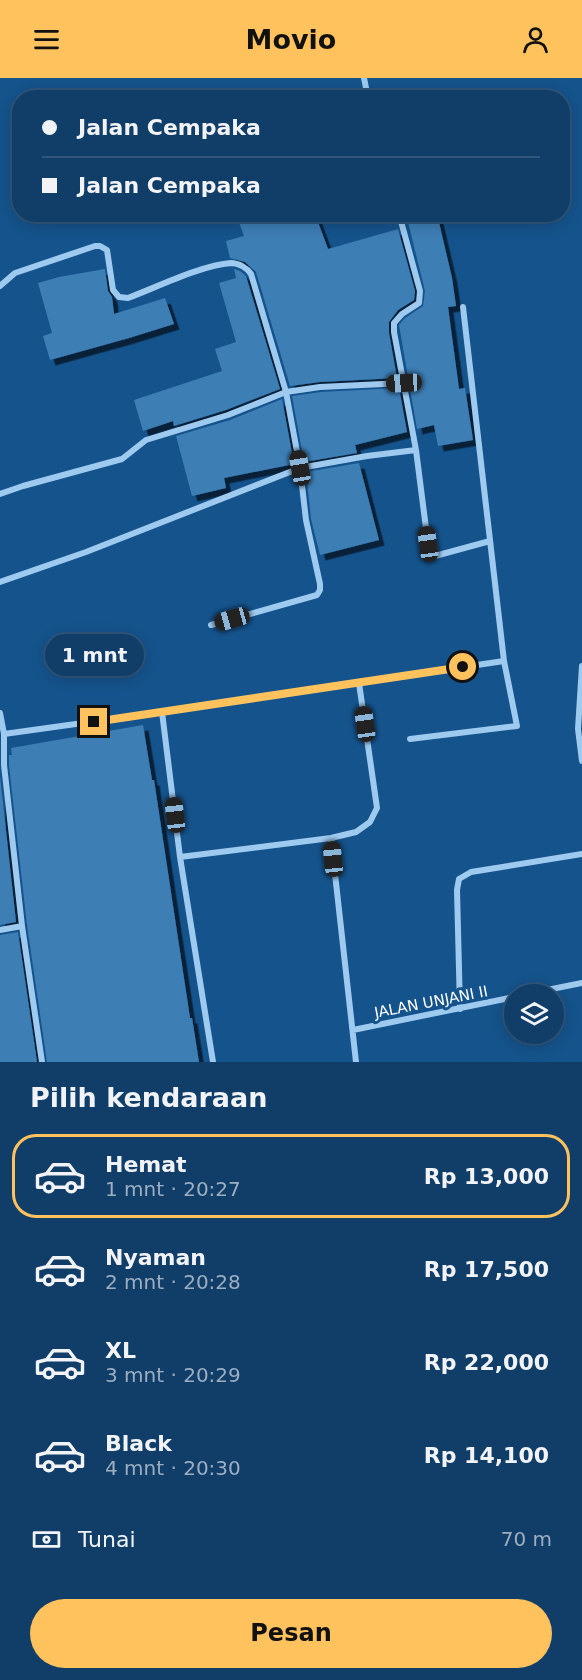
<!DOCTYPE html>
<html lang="id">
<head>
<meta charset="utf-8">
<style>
  body { margin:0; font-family:"DejaVu Sans",sans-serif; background:#1e4971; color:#f1f3f6; height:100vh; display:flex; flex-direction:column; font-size:22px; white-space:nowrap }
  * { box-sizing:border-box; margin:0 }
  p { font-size:20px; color:#9caec0 }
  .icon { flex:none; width:33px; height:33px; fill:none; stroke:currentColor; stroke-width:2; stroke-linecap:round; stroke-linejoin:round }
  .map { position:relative; height:984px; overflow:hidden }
  .side { display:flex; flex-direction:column; background:#103e69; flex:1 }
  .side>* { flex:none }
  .hud { position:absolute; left:12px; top:12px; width:558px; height:132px; border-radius:24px; box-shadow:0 3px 15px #0003,0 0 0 2px #30577d; display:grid; align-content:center; height:132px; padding:0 30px; background:#103e69 }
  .controls { position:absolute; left:504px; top:906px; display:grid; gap:12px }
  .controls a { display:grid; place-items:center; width:60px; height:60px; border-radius:50%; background:#103e69; box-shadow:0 3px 15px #0003,0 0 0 2px #30577d; font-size:30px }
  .end { position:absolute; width:27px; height:27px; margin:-14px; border:8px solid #ffc25d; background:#111; box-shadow:0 0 0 3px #111 }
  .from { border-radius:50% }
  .bubble { position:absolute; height:42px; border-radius:21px; background:#103e69; box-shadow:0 3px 15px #0003,0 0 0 2px #30577d; font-size:20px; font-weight:700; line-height:42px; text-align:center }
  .car { position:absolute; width:18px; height:36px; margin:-18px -9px; border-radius:8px; box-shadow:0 0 4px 2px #0007; background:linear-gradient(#222 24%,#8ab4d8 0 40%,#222 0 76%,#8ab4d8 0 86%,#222 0) }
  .hud b { display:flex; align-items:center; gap:21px; height:57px; font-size:22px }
  .hud b+b { border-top:2px solid #30577d }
  .hud i { width:15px; height:15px; background:#f1f3f6 }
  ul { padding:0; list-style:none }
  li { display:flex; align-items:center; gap:18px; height:84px; margin:0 12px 9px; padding:0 18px; border:3px solid transparent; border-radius:24px }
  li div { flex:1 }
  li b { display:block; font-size:22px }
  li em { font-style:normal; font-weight:700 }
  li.selected { border-color:#ffc25d }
  li>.icon { width:54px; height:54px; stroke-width:1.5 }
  h2 { padding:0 30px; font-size:27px; line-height:72px }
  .pay { display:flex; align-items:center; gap:15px; height:66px; padding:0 30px; font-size:22px }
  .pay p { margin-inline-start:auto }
  .primary-button { display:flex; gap:12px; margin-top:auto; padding:12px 30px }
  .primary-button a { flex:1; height:69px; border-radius:36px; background:#ffc25d; color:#111; font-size:24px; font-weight:700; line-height:69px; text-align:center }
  header { display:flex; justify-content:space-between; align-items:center; height:78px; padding:0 30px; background:#ffc25d; color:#111; font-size:27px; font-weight:700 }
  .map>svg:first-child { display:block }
  .building { fill:#3d7eb5; filter:url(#shadow) }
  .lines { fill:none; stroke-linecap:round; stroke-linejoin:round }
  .minor { stroke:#9fcaf0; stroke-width:6 }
  .route { stroke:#ffc25d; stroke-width:8 }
  .labels { text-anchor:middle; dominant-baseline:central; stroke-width:6; stroke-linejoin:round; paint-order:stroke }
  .street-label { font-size:15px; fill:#fff; stroke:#15538c }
</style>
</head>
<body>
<header><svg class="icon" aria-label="menu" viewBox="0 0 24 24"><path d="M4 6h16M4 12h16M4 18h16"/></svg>Movio<svg class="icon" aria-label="person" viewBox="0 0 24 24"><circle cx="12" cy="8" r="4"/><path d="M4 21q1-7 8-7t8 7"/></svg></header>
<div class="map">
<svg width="582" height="984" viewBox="0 0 582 984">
  <defs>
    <filter id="shadow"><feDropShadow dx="5.5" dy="5.5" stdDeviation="0" flood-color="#0009"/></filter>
  </defs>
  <rect width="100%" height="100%" fill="#15538c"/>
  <path class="building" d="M236 136H315L328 171 398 151 415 213 414 222 398 232 389 244V255L397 300 320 304 290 308 256 194 245 184 230 180 226 163 244 158Z
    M406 136H437L452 200 456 228 448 229 459 311 465 310 473 362 438 368 434 347 417 351 399 247 405 240 423 228 425 213Z
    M105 191 108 213 112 219 114 236 165 220 174 246 129 260 50 282 43 258 52 255 38 205 59 199Z
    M234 191 240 193 246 198 280 311 226 332 174 348 173 343 143 353 134 322 222 293 215 271 236 264 219 205 236 200Z
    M399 310 407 354 355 367 357 375 304 384 292 318 321 314Z
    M282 321 294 386 224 400 226 410 192 418 176 358 230 342Z
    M359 385 379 462 320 477 311 441 306 394Z
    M143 647 152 702H154L190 940H192L199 984H47L27 847 9 687V677H12L11 670Z
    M0 698 16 844 0 847Z
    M18 854 37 984H0V857Z"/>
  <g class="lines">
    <path class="minor" d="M364 0 368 20
      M399 136 420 213 419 225 402 236 394 245V254L416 372 428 466 431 474 435 478 490 463
      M0 208 15 195 95 168H100L107 172 113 212 119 219 128 220C157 209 202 187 231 185 239 185 247 190 251 196L286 314 300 390 306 442 320 506V512L317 517 211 547
      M0 416 23 408 122 381 146 362 228 337 286 314 320 309 404 305
      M0 504 86 474 300 390 367 378 416 372
      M582 588 578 651 582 683
      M162 634 180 779 213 984
      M0 635 4 656V687L22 848 42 984
      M4 656 162 634 504 583
      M410 661 517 648 504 583 463 229
      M331 760 356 984
      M180 779 331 760 356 754 370 744 377 730 359 605
      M0 852 22 848
      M527 916 582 905
      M460 931 457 812 459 801 471 794 582 776
      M353 952 514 919"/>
  </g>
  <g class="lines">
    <path class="route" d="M94 644 463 589"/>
  </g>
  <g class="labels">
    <g class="street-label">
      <text transform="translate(431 924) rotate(-11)">JALAN UNJANI II</text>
    </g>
  </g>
</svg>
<div class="controls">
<a><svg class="icon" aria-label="layers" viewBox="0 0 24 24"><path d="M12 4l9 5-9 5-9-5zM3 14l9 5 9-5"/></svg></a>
</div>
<i class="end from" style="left:463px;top:589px"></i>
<i class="end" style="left:94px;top:644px"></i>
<div class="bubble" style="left:45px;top:556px;width:99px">1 mnt</div>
<i class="car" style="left:404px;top:305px;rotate:267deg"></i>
<i class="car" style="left:300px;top:390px;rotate:350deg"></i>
<i class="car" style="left:428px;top:466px;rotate:352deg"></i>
<i class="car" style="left:232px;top:541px;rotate:254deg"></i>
<i class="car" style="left:365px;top:646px;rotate:352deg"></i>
<i class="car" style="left:175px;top:737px;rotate:353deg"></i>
<i class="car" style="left:333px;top:781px;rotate:354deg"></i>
<div class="hud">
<b><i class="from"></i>Jalan Cempaka</b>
<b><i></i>Jalan Cempaka</b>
</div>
</div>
<section class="side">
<h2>Pilih kendaraan</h2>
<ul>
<li class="selected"><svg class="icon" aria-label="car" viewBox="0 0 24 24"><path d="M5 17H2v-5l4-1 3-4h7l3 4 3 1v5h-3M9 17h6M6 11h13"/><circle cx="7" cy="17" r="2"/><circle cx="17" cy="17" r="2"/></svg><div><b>Hemat</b><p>1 mnt · 20:27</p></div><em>Rp 13,000</em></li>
<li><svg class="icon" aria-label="car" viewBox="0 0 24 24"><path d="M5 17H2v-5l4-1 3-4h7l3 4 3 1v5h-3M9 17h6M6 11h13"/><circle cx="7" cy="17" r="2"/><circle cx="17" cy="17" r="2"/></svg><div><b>Nyaman</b><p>2 mnt · 20:28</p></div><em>Rp 17,500</em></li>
<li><svg class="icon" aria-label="car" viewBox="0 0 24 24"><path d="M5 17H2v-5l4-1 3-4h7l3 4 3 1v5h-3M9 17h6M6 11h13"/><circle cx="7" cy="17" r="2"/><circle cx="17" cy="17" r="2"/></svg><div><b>XL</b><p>3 mnt · 20:29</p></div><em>Rp 22,000</em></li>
<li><svg class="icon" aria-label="car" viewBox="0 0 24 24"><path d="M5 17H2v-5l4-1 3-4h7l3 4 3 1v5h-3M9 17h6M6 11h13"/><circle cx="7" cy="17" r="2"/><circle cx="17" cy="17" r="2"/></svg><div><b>Black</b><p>4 mnt · 20:30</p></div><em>Rp 14,100</em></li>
</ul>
<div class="pay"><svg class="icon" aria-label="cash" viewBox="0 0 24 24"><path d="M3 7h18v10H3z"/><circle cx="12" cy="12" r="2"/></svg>Tunai<p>70 m</p></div>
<div class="primary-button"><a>Pesan</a></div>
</section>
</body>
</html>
